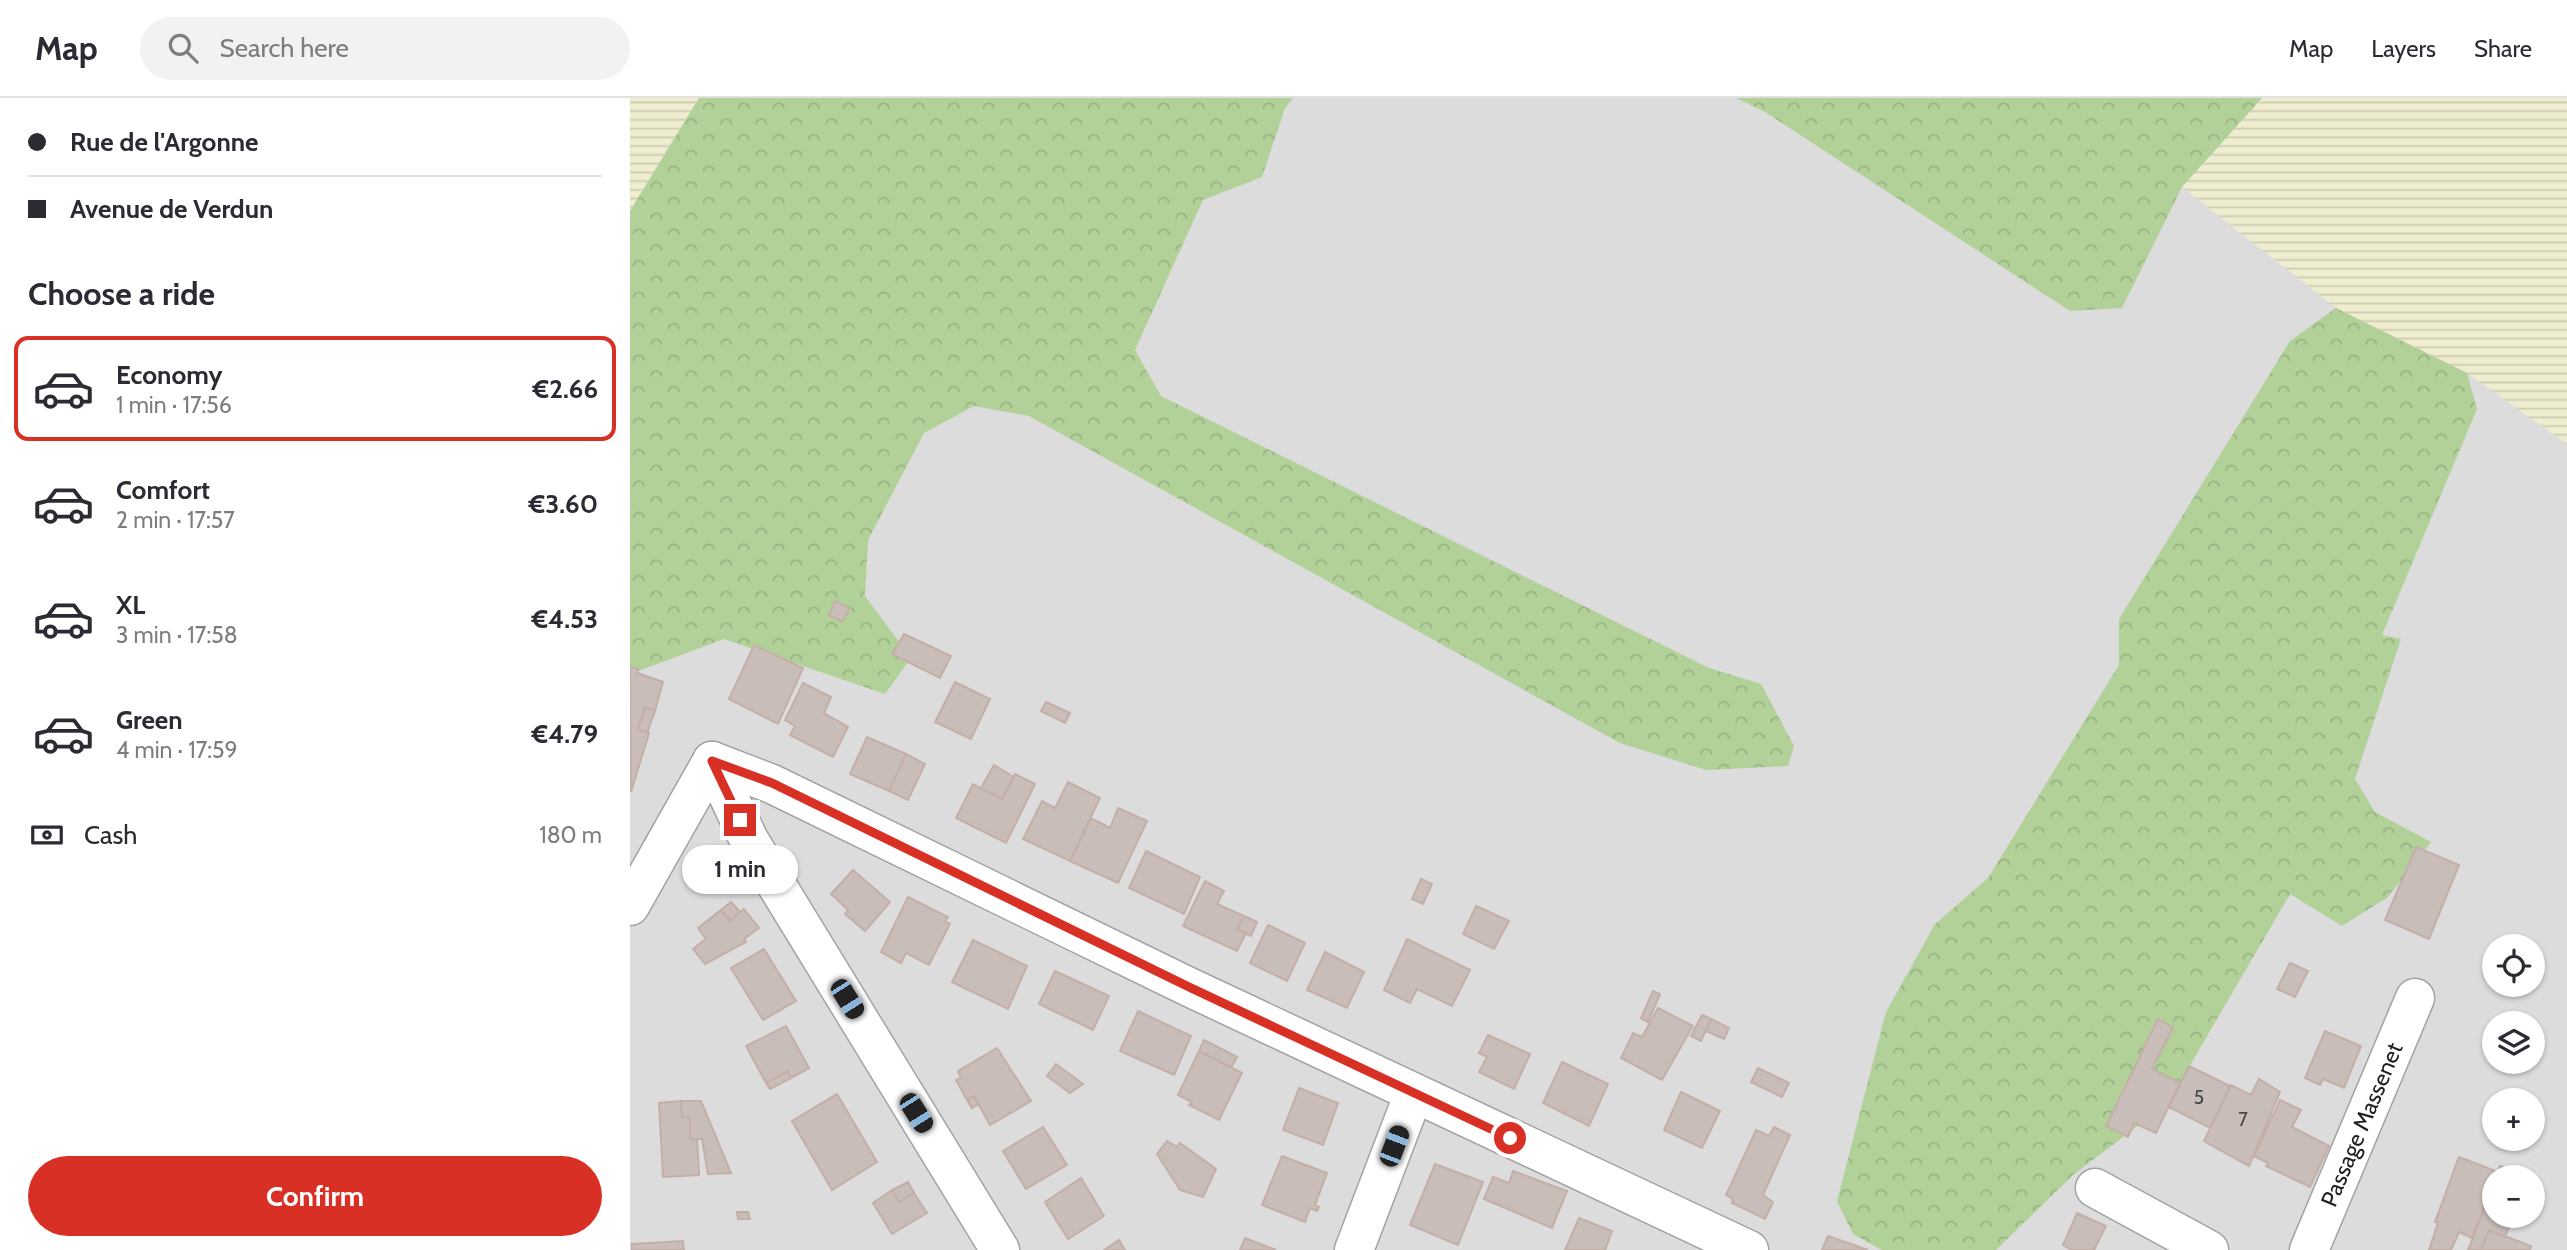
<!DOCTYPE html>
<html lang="en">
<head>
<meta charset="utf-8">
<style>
  body { margin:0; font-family:Cabin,sans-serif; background:#f2f2f3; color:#2b2b33; height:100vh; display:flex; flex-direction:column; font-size:26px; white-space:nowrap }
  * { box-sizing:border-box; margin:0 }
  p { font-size:23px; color:#7c7c81 }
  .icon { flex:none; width:38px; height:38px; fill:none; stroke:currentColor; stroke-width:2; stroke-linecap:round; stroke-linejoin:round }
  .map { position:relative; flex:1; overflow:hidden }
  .details { display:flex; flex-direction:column; background:#fff; width:630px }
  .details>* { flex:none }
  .banner { display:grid; align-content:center; height:154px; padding:0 28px; background:#fff }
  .buttons { position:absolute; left:1852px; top:836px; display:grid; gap:14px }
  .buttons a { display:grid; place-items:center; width:63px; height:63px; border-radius:50%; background:#fff; box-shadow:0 2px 5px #0004; font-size:35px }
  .end { position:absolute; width:32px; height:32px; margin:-16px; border:9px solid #d93025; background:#fff; box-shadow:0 0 0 4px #fff }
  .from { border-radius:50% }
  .bubble { position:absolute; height:49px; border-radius:24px; background:#fff; box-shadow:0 2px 5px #0004; font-size:23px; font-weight:700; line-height:49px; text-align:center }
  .car { position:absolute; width:21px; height:42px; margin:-21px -10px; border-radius:9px; box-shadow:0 0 5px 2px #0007; background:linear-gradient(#222 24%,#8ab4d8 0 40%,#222 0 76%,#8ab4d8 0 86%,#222 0) }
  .banner b { display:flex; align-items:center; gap:24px; height:66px; font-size:26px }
  .banner b+b { border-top:2px solid #e1e1e2 }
  .banner i { width:18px; height:18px; background:#2b2b33 }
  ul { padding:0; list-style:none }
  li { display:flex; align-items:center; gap:21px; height:105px; margin:0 14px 10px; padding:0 14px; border:4px solid transparent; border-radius:14px }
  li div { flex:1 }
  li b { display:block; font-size:26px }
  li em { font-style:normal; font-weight:700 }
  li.selected { border-color:#d93025 }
  li>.icon { width:63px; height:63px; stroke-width:1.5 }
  h2 { padding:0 28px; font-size:32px; line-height:84px }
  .pay { display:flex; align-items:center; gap:18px; height:77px; padding:0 28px; font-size:26px }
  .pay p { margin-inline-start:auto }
  .button { display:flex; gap:14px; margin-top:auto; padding:14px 28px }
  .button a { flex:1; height:80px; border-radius:42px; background:#d93025; color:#fff; font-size:28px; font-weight:700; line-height:80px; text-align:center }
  header { display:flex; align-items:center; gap:42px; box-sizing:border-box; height:98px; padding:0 35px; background:#fff; border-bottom:2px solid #e1e1e2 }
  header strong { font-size:33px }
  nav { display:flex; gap:38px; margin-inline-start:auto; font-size:24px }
  .search { width:490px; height:63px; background:#f2f2f3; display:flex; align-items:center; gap:18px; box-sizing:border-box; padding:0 24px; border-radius:38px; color:#7c7c81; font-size:26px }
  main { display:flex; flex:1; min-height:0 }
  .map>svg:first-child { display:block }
  .residential { fill:#dddcdc; fill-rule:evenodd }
  .farmland { fill:url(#farmland-rules) }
  .forest { fill:url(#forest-crowns) }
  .building { fill:#c8bdb8; stroke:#c3afa7; stroke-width:2 }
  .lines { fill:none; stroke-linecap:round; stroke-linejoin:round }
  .street-casing { stroke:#a3a3a3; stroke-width:41 }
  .street { stroke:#fff; stroke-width:38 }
  .route { stroke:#d93025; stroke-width:9 }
  .labels { text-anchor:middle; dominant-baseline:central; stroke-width:5; stroke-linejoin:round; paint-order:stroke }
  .number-label { font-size:19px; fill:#494645 }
  .street-label { font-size:23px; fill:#1f1f1f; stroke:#fff }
</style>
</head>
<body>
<header>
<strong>Map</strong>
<div class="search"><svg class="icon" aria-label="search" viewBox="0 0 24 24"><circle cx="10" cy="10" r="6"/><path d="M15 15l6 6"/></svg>Search here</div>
<nav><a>Map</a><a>Layers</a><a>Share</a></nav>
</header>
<main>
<section class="details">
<div class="banner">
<b><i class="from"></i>Rue de l'Argonne</b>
<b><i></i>Avenue de Verdun</b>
</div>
<h2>Choose a ride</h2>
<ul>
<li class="selected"><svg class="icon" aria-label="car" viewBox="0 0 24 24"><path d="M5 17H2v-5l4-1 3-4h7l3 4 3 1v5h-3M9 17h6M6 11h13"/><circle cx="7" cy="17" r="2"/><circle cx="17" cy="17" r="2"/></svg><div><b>Economy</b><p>1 min · 17:56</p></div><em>€2.66</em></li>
<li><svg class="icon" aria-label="car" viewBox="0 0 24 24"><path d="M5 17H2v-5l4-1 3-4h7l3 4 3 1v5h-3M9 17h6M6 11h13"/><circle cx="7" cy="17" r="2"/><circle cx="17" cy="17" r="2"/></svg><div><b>Comfort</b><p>2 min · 17:57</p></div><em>€3.60</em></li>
<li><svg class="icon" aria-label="car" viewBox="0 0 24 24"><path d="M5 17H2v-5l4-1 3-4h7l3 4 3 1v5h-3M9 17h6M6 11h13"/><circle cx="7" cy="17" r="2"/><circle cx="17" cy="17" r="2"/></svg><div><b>XL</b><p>3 min · 17:58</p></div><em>€4.53</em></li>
<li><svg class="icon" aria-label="car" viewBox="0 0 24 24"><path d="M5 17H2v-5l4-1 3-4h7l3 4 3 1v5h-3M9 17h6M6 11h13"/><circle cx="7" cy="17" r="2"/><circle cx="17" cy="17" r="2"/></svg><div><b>Green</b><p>4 min · 17:59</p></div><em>€4.79</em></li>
</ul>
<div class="pay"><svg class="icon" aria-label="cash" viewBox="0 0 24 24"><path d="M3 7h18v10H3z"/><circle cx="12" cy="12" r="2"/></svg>Cash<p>180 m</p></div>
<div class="button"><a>Confirm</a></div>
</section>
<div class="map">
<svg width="1937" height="1152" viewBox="0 0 1937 1152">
  <defs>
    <pattern id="farmland-rules" width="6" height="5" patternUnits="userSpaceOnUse" patternTransform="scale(1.75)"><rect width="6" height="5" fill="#efedd0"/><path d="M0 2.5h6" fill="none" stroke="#cccbb2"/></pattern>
    <pattern id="forest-crowns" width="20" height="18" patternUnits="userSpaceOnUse" patternTransform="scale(1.75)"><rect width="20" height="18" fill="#b1d199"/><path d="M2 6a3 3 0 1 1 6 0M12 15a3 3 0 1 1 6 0" fill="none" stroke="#98b383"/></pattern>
  </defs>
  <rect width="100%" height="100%" fill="#f0ebe5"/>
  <path class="residential" d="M0 0H1937V1152H0ZM1864 849H1902V887H1864ZM1864 926H1902V964H1864ZM1864 1003H1902V1041H1864ZM1864 1080H1902V1118H1864Z"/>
  <path class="farmland" d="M0 0H69L0 113Z
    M1632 0H1937V346L1837 275 1706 210 1552 89Z"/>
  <path class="forest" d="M69 0H663L655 10 632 79 573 102 505 252 531 298 1079 570 1131 586 1164 648 1158 668 1076 672 990 645 399 318 344 308 294 335 238 442 235 498 281 560 255 596 94 541 8 573 0 570V113Z
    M1106 0H1632L1552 89 1492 210 1440 213 1135 14Z
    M1706 210 1837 275 1847 311 1752 537 1771 541 1725 681 1745 714 1801 744 1758 799 1712 828 1660 796 1538 1005 1443 1077 1366 1152H1252L1223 1136 1207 1103 1256 914 1305 826 1358 780 1489 567V521L1660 243Z"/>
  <path class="building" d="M205 503 220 510 212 524 199 517Z
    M274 536 321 558 310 580 262 556Z
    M124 547 173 570 148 626 99 601Z
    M0 569 8 571 7 575 33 584 25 613 15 609 8 631 19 635 1 694Z
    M325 584 360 601 341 641 305 624Z
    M173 585 201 599 194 615 218 629 203 659 160 637 165 628 155 622Z
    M416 604 440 615 435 625 411 613Z
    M15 609 25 613 17 635 8 631Z
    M237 639 276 656 259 693 220 676Z
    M276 656 295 666 278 702 259 693Z
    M364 667 384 679 372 701 351 690Z
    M385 676 405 686 376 745 326 720 343 686 372 701Z
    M438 684 470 700 440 763 393 741 412 703 425 710Z
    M488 710 517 723 488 785 440 763 461 720 480 730Z
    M1786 749 1829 767 1799 841 1755 822Z
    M516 753 570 779 554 816 499 790Z
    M223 772 260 804 235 833 215 816 218 812 201 796Z
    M791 781 802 786 793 806 782 801Z
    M575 783 594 793 587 806 614 818 607 831 616 835 607 853 553 828Z
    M278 799 318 819 315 823 320 826 299 867 276 855 271 865 251 854Z
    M101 804 110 814 100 823 91 812Z
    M846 808 879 823 864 851 833 836Z
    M114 811 129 830 114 841 116 844 75 866 63 851 76 841 68 830 91 812 100 823Z
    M614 818 627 824 621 838 607 831Z
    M638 827 675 845 657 883 620 865Z
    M777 841 840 872 822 908 787 891 780 905 754 892Z
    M343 842 397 868 378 911 322 884Z
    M134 851 166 903 133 922 101 870Z
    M695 854 734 874 717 910 677 892Z
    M1660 865 1678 873 1665 899 1647 891Z
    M425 873 479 898 463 932 409 906Z
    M1023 893 1030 896 1018 924 1011 920Z
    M1028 910 1063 928 1032 982 991 960 1003 935 1012 939Z
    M508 913 561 938 544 977 490 953Z
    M1072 917 1081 921 1071 943 1061 938Z
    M1081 921 1099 930 1094 941 1076 933Z
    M1528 921 1543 930 1522 971 1550 985 1526 1035 1504 1025 1498 1039 1476 1028Z
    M156 928 179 970 161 980 158 973 136 985 116 948Z
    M1695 933 1731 948 1714 990 1693 981 1690 987 1675 980Z
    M858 937 900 956 884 991 849 974 857 959 849 955Z
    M574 942 607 959 601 970 569 953Z
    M367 950 401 1003 360 1027 344 998 337 1002 326 982 331 980 328 973Z
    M569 953 612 975 589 1022 559 1007 562 1004 548 997Z
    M932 964 978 986 959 1028 913 1005Z
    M426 966 453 986 440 995 417 978Z
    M1559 968 1600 988 1580 1030 1539 1009Z
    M1128 970 1159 985 1152 999 1121 984Z
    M158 973 161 980 140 991 136 985Z
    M1629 981 1650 994 1619 1068 1574 1043 1601 987 1621 997Z
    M669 990 708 1005 693 1047 653 1032Z
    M1051 994 1090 1013 1072 1050 1034 1032Z
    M207 996 247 1064 202 1092 162 1023Z
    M344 998 348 1006 342 1010 337 1002Z
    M1650 1002 1671 1012 1662 1029 1699 1048 1680 1089 1636 1068 1638 1065 1624 1058Z
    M51 1003H71L101 1075 78 1076 72 1041H60V1019H52Z
    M51 1003 52 1019H60V1041H67L69 1077 33 1079 29 1005Z
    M413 1029 437 1067 396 1091 373 1053Z
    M1144 1029 1160 1037 1133 1097 1143 1104 1135 1121 1102 1105 1103 1101 1096 1097 1126 1032 1139 1038Z
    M537 1043 547 1049 550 1045 586 1071 573 1099 550 1092 527 1056Z
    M652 1058 697 1075 685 1107 689 1109 687 1113 680 1110 675 1124 632 1107Z
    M1829 1059 1868 1074 1842 1140 1829 1134 1821 1152H1799L1808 1125 1805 1124Z
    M805 1066 853 1084 828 1147 780 1127Z
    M1870 1068 1898 1078V1080H1866Z
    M883 1073 937 1093 922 1130 854 1101 863 1079 879 1085Z
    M451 1080 474 1118 438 1141 415 1104Z
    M278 1084 284 1095 269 1104 262 1092Z
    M1864 1086V1118H1883L1875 1139 1859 1132 1851 1152H1838Z
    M262 1092 269 1104 284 1095 297 1115 262 1136 243 1105Z
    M107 1114H118L120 1121H108Z
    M1447 1115 1476 1128 1464 1152H1442L1433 1147Z
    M949 1120 982 1133 975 1152H935Z
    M1859 1132 1901 1148 1900 1152H1851Z
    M1198 1138 1238 1152H1192Z
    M615 1140 646 1152H610Z
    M489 1142 495 1152H474Z
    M53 1143 54 1152H2V1146Z"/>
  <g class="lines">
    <g class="street-casing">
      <g id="street">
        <path d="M82 663 142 686 559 889 1119 1152"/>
        <path d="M82 663 119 742 370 1152"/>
        <path d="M0 808 82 663"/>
        <path d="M1465 1090 1579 1152"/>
        <path d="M724 1152 784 995"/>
        <path id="s1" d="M1679 1152 1785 900"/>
      </g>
    </g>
    <use href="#street" class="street"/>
  </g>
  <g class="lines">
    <path class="route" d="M110 722 82 663 142 685 559 889 880 1040"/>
  </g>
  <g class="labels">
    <g class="number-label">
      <text x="1569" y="999">5</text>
      <text x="1613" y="1021">7</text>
    </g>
    <g class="street-label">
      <text stroke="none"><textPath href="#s1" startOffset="136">Passage Massenet</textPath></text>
    </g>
  </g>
</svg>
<div class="buttons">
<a><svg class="icon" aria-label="locate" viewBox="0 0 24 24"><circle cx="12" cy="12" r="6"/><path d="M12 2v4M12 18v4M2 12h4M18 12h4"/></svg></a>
<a><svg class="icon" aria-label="layers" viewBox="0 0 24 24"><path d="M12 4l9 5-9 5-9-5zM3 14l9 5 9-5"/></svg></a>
<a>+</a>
<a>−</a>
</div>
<i class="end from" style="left:880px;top:1040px"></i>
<i class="end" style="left:110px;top:722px"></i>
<div class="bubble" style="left:52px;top:747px;width:116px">1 min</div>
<i class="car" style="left:217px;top:901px;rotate:148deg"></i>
<i class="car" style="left:286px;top:1015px;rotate:148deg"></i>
<i class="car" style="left:764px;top:1048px;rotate:21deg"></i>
</div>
</main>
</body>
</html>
